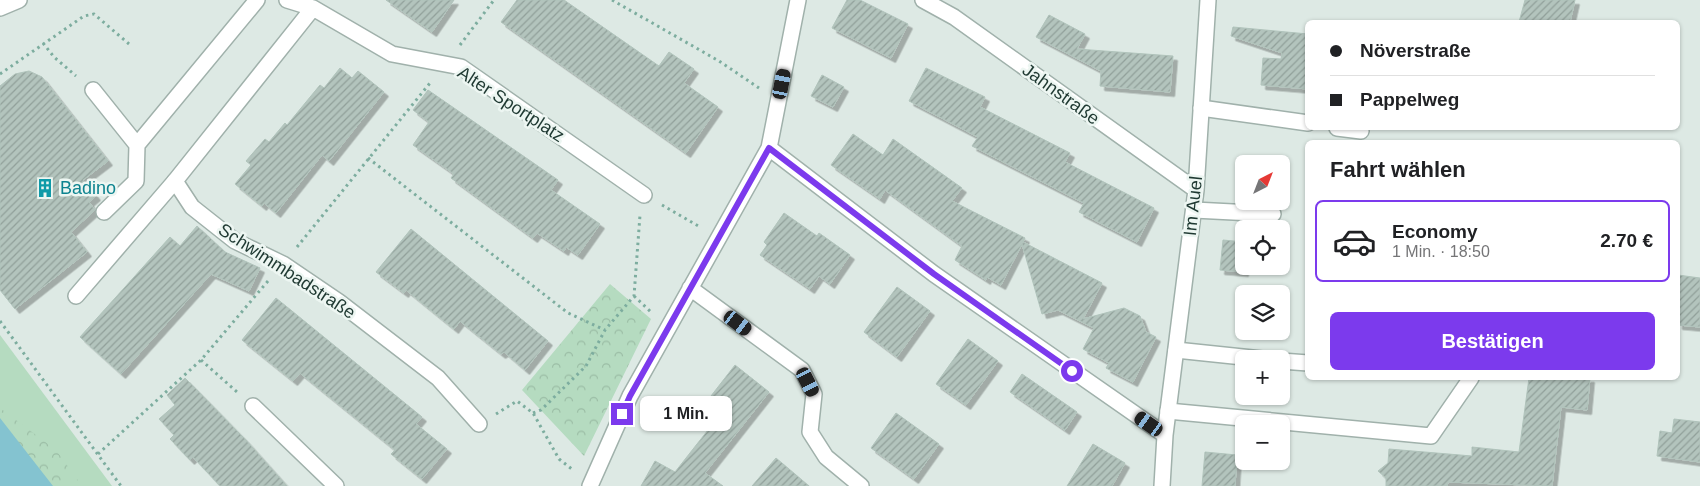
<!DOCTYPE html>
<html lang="de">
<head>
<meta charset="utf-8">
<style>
  body { margin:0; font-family:Helvetica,sans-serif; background:#f2f2f2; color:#202124; height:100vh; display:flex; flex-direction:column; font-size:19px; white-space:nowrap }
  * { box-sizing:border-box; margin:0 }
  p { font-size:16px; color:#757577 }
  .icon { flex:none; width:28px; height:28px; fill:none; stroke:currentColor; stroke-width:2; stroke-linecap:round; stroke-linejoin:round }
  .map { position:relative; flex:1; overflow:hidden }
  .details { position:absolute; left:1305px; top:140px; width:375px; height:240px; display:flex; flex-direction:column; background:#fff; border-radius:8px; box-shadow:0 1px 4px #0004 }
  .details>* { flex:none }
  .top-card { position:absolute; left:1305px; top:20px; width:375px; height:110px; border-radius:8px; box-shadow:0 1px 4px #0004; display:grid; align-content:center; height:110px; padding:0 25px; background:#fff }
  .needle { width:32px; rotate:42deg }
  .tools { position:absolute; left:1235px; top:155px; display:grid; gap:10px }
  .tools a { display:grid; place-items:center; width:55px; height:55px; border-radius:8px; background:#fff; box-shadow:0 1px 4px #0004; font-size:25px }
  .end { position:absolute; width:22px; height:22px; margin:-11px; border:6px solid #7c3aed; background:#fff; box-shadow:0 0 0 2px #fff }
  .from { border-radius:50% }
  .bubble { position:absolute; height:35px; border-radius:8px; background:#fff; box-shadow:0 1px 4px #0004; font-size:16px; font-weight:700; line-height:35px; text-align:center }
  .car { position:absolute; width:15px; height:30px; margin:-15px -8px; border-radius:6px; box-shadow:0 0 4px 1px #0007; background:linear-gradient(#222 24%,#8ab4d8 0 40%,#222 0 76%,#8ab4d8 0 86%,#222 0) }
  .top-card b { display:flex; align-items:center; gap:18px; height:48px; font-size:19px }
  .top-card b+b { border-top:1px solid #e0e0e0 }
  .top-card i { width:12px; height:12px; background:#202124 }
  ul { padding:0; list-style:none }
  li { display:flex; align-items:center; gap:15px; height:82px; margin:0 10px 8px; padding:0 15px; border:2px solid transparent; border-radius:8px }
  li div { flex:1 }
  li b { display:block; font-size:19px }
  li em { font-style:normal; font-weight:700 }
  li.current { border-color:#7c3aed }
  li>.icon { width:45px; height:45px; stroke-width:1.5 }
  h2 { padding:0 25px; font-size:22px; line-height:60px }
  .button { display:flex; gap:10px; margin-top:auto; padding:10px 25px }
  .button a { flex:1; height:58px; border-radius:8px; background:#7c3aed; color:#fff; font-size:20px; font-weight:700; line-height:58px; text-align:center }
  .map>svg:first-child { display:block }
  .green { fill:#b5dbc0 }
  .park { fill:url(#park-crowns) }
  .water { fill:#84c3d0 }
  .building { fill:url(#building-hatch); stroke:#b0c3bb; filter:url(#shadow) }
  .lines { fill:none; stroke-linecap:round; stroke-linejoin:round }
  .service-casing { stroke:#a0b1ab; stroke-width:18 }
  .minor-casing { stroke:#a0b1ab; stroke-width:18 }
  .tertiary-casing { stroke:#a0b1ab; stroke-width:18 }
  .path { stroke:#7dad9f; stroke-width:3; stroke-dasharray:2.5 4; stroke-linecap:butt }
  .service { stroke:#fff; stroke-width:15 }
  .minor { stroke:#fff; stroke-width:15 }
  .tertiary { stroke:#fff; stroke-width:15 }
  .route { stroke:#7c3aed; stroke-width:6 }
  .labels { text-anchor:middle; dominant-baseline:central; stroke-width:5; stroke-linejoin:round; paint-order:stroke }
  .street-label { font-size:18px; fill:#1f3932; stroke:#edf6f2 }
  .culture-label { font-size:18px; fill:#0d838f; stroke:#edf6f2; text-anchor:start }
</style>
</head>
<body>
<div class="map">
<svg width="1700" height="486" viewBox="0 0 1700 486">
  <defs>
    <pattern id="park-crowns" width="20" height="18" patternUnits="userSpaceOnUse" patternTransform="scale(1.25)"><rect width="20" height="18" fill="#b5dbc0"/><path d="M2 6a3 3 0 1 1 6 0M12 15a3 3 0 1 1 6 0" fill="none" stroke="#9bbda5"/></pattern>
    <pattern id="building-hatch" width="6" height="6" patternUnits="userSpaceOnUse" patternTransform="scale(1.25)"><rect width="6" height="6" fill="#b3c4bd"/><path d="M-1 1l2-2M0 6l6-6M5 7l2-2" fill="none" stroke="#91a09a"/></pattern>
    <filter id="shadow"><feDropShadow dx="4.5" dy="4.5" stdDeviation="0" flood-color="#0004"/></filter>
  </defs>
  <rect width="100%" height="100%" fill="#dde9e4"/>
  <path class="green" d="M0 335 112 486H53L0 418Z"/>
  <path class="park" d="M610 284 651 319 584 456 522 390Z
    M0 408 56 450 82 486H0Z"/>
  <path class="water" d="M0 418 53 486H0Z"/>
  <path class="building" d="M386 0H454L432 32Z
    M517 0H564L659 66 669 52 694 69 684 83 718 107 686 153 501 22Z
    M847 0H860L908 24 891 58 832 28Z
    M1525 0H1575L1570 22H1519Z
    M1049 15 1085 34 1077 49 1173 56 1170 92 1100 86 1101 71 1036 37Z
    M1233 27 1308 34V89L1261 85 1263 58 1281 59 1282 53 1231 36Z
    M340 68 352 78 358 71 384 92 329 161 322 155 276 213 264 203 262 206 235 184 251 165 246 161 265 139 269 142 285 123 287 125 320 85 324 88Z
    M926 68 985 97 980 107 1070 153 1065 162 1154 208 1137 242 1079 212 1084 203 972 146 978 137 909 101Z
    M29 71 42 77 108 161 83 180 96 196 89 202 95 210 71 232 87 252 15 309 0 290V86L15 74Z
    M822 75 844 87 833 107 811 96Z
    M428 90 558 180 551 190 600 224 578 255 566 247 564 251 537 233 533 238 451 178 454 174 413 145 429 122 413 110Z
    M853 134 883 155 893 139 962 188 952 201 1025 238 1023 242 1102 283 1083 319 1124 308 1140 316 1146 332 1156 337 1133 382 1106 368 1109 363 1083 349 1094 328 1058 310 1042 314 1022 244 1001 285 987 277 986 280 955 260 962 246 885 190 880 199 831 165Z
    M784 213 817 236 819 233 850 255 830 284 819 276 810 289 760 255 767 245 764 242Z
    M197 226 225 252 260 268 249 291 211 274 121 374 80 337 170 237 180 246Z
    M411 229 548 341 525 370 504 352 501 354 460 321 454 329 406 290 404 293 376 272Z
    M1223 240 1244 242V272L1220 270Z
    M1678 275 1700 278V327L1678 325Z
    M897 287 930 311 897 357 864 332Z
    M276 298 422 417 416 424 447 449 422 479 391 454 395 450 300 373 293 381 242 340Z
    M968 339 998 361 966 405 936 384Z
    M735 365 769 392 705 473 723 486H641L655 461 675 472 719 416 704 405Z
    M1022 374 1077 412 1065 430 1010 392Z
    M185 378 244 438 287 486H220L193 457 190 460 170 439 174 435 159 419 175 405 167 395Z
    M1529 378H1590L1587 410 1561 407 1552 486 1448 482 1447 486H1386V478L1378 471 1388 463 1389 449 1472 456V447L1519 452Z
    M896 413 939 444 914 479 871 448Z
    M1674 419 1700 422V462L1657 456 1660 431 1672 433Z
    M1093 444 1125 463 1112 486H1067Z
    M1205 452 1237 455 1235 486H1202Z
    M776 458 809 486H752Z"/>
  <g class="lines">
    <g class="service-casing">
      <path id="service" d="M93 90 137 145 257 0
        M1201 108 1308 123
        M1337 128 1361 131
        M1194 210 1273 214
        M104 212 136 181 137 145
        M76 296 175 181
        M1176 350 1262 359
        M1281 361 1308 363
        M1168 411 1431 436 1471 378"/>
    </g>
    <g class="minor-casing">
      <path id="minor" d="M287 0 313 8 392 54 461 67 644 195
        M923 0 954 17 1196 190
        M313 8 175 181 192 207 235 241 283 264 339 302 438 378 479 424
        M769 148 934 274 1165 435
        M690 288 802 370 814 394 810 432 826 457 861 486
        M253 406 336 486
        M590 486 630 396 769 148 798 0
        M1162 486 1165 435 1196 190 1208 0"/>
    </g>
    <g class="tertiary-casing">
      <path id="tertiary" d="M0 8 19 0"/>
    </g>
    <path class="path" d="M612 0 719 61 759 88
      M43 43 54 57 76 76
      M460 45 494 0
      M0 74 84 16 94 14 129 44
      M368 158 568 313 605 330
      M662 205 700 227
      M297 247 430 83
      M634 296 652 313
      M0 321 121 486
      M201 360 237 392
      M533 413 541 410 586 366 605 330 634 296 640 215
      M496 414 517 401 533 413 559 459 573 470
      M98 454 201 360 268 281"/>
    <use href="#service" class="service"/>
    <use href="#minor" class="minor"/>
    <use href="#tertiary" class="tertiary"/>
  </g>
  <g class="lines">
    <path class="route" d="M622 414 630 396 769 148 934 274 1072 371"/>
  </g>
  <defs>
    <g id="building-bare" transform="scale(1.5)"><path d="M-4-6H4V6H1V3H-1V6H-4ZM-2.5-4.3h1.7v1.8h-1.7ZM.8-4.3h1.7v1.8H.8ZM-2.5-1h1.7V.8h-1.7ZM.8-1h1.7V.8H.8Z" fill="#0f9aa8" stroke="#edf6f2" stroke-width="2.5" paint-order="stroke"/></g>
  </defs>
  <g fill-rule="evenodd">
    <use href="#building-bare" x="45" y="188"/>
  </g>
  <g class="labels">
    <g class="street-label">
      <text transform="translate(1061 94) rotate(36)">Jahnstraße</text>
      <text transform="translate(511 104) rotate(33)">Alter Sportplatz</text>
      <text transform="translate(1193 206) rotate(-84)">Im Auel</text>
      <text transform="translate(287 271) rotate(33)">Schwimmbadstraße</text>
    </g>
    <g class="culture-label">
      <text x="60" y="188">Badino</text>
    </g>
  </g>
</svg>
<div class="tools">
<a><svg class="needle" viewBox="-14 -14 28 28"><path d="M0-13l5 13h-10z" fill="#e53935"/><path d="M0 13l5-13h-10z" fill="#757577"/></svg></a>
<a><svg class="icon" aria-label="locate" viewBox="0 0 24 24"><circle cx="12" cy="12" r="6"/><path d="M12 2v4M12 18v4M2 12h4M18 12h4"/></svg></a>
<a><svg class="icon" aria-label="layers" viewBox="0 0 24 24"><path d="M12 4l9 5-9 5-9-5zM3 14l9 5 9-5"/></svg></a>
<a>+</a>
<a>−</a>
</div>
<i class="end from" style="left:1072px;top:371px"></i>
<i class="end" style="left:622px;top:414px"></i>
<div class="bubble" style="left:640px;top:396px;width:92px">1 Min.</div>
<i class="car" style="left:782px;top:84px;rotate:11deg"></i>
<i class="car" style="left:738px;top:323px;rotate:127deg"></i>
<i class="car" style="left:808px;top:382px;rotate:153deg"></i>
<i class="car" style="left:1149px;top:424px;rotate:305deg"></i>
<div class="top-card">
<b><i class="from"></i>Növerstraße</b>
<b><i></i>Pappelweg</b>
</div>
<section class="details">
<h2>Fahrt wählen</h2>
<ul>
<li class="current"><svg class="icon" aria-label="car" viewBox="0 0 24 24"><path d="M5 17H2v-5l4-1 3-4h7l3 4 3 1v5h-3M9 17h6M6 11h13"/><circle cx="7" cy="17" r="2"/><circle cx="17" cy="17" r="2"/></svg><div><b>Economy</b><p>1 Min. · 18:50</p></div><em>2.70 €</em></li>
</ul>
<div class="button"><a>Bestätigen</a></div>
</section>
</div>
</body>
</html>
